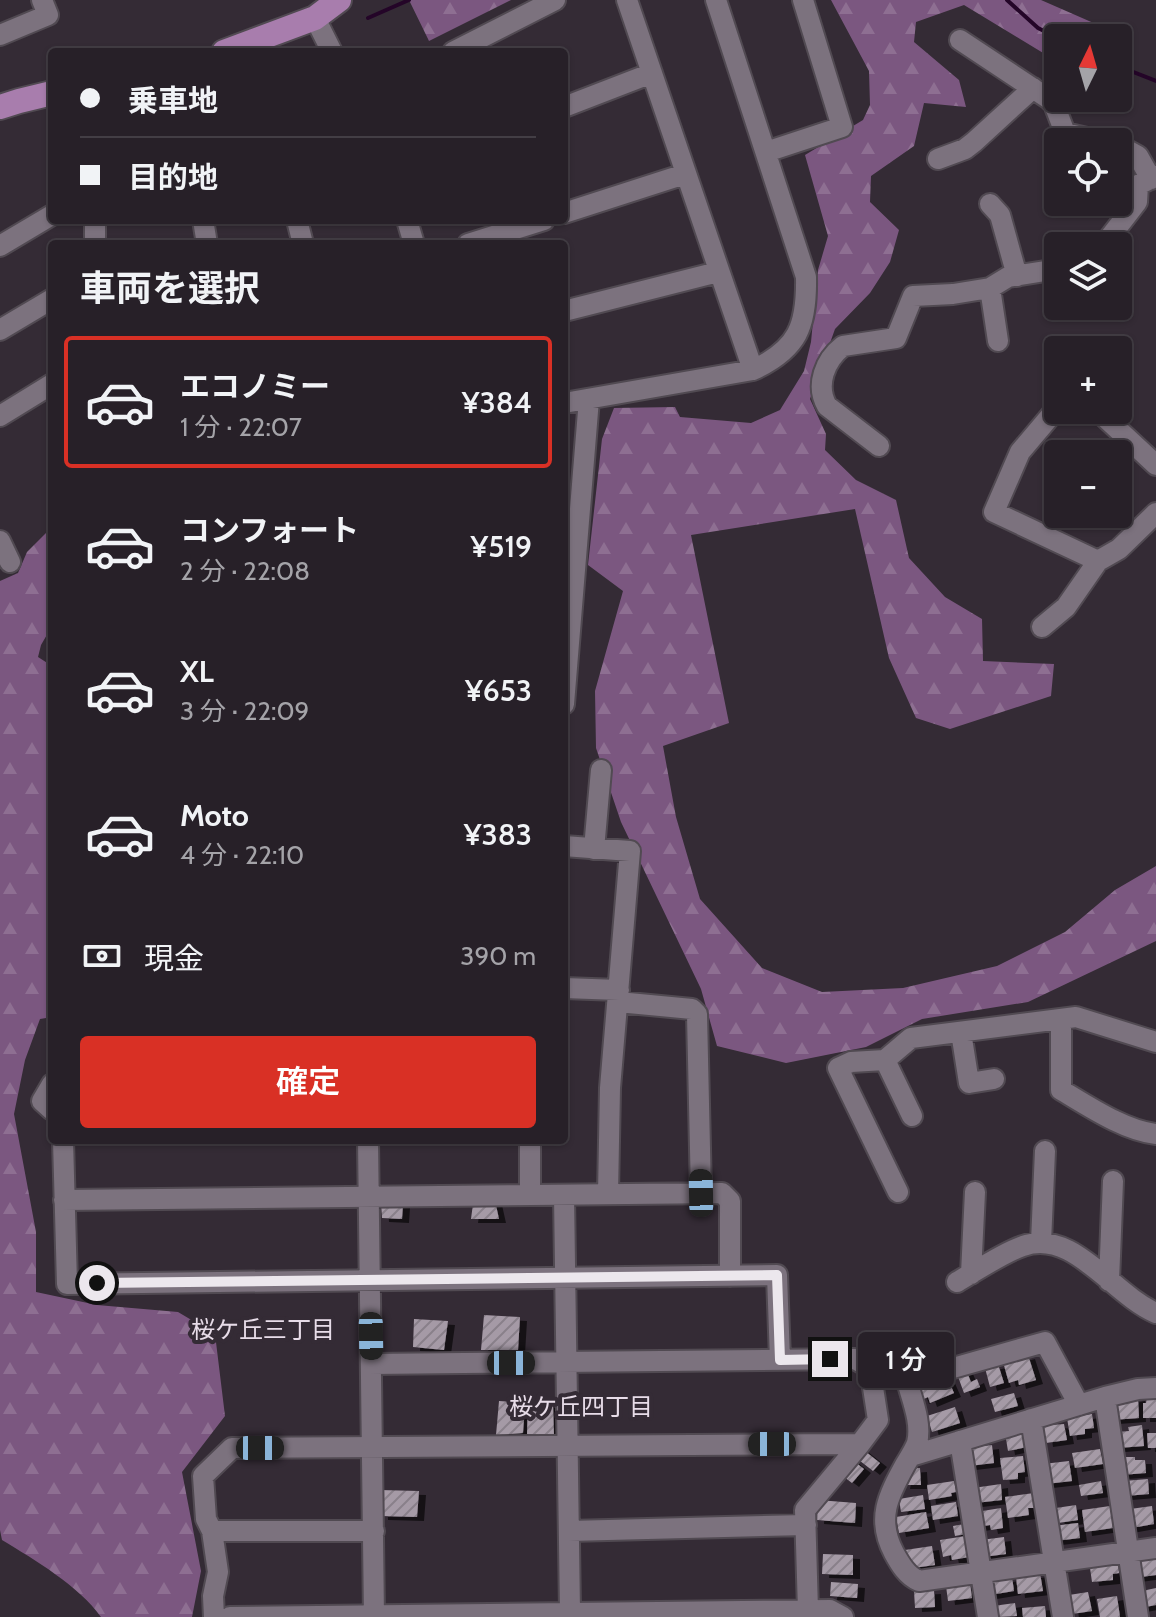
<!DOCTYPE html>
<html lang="ja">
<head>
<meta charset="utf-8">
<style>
  body { margin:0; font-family:Cabin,"Noto Sans JP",sans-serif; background:#332d34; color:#f1f3f6; height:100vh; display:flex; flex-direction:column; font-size:30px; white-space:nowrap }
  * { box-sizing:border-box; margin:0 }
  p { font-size:26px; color:#a4a3a8 }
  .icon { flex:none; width:44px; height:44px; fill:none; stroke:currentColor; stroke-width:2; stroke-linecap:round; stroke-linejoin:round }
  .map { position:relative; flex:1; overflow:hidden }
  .sheet { position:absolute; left:48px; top:240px; width:520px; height:904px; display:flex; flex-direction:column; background:#272028; border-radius:8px; box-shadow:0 2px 6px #0004,0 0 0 2px #433e45 }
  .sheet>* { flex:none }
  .hud { position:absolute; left:48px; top:48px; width:520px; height:176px; border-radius:8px; box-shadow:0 2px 6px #0004,0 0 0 2px #433e45; display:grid; align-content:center; height:176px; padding:0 32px; background:#272028 }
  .needle { width:52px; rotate:5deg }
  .fabs { position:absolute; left:1044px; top:24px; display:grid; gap:16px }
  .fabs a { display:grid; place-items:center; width:88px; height:88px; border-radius:8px; background:#272028; box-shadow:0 2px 6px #0004,0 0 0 2px #433e45; font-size:40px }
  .end { position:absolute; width:36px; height:36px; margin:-18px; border:10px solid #ece7ed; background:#111; box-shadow:0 0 0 4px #111 }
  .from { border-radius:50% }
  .bubble { position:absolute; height:56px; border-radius:8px; background:#272028; box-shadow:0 2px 6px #0004,0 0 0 2px #433e45; font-size:26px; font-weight:600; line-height:56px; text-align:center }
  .car { position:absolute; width:24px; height:48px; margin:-24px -12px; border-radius:10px; box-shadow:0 0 6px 2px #0007; background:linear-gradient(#222 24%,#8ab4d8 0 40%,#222 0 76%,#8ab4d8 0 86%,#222 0) }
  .hud b { display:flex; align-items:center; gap:28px; height:76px; font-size:30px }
  .hud b+b { border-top:2px solid #433e45 }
  .hud i { width:20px; height:20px; background:#f1f3f6 }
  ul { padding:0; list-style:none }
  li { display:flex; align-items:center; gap:24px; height:132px; margin:0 16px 12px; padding:0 16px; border:4px solid transparent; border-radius:8px }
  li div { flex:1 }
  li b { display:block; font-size:30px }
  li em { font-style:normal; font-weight:600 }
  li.selected { border-color:#d93025 }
  li>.icon { width:72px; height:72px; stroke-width:1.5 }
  h2 { padding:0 32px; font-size:36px; line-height:96px }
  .pay { display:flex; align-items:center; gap:20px; height:88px; padding:0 32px; font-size:30px }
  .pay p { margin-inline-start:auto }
  .action { display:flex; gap:16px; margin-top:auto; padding:16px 32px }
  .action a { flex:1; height:92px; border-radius:8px; background:#d93025; color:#fff; font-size:32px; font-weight:600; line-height:92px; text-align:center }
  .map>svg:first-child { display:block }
  .forest { fill:url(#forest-firs) }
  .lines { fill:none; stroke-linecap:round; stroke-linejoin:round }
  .stream { stroke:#240528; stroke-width:4 }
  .building { fill:url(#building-hatch); filter:url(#shadow) }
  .minor-casing { stroke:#514a52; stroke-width:24 }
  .major-casing { stroke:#514a52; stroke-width:28 }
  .minor { stroke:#7c727e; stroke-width:20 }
  .major { stroke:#a87dad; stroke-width:24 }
  .route { stroke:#ece7ed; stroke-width:10 }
  .labels { text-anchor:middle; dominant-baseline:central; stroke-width:8; stroke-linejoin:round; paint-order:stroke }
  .neighbourhood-label { font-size:24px; fill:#e7dce8; stroke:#342b35 }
</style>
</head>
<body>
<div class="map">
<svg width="1156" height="1617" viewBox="0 0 1156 1617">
  <defs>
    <pattern id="forest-firs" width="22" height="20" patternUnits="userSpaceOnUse" patternTransform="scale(2)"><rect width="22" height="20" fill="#7b5780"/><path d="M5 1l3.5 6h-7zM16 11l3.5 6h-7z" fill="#8e6f92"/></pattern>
    <pattern id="building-hatch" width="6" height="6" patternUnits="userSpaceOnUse" patternTransform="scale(2)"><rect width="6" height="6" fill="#a59aa6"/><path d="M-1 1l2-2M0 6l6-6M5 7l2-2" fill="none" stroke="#89808a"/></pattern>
    <filter id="shadow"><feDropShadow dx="7" dy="4" stdDeviation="0" flood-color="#0009"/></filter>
  </defs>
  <rect width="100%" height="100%" fill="#342b35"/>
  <path class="forest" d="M409 0H511L429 41Z
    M831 0H1041L1121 35 1118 45V38H1058V62L964 5 916 22 914 42 959 80 966 107 924 103 914 146 871 176 870 202 899 230 890 262 870 293 835 329 810 399 826 434 825 450 856 480 896 500 909 558 945 597 982 619 983 661 1054 664 1051 696 950 729 916 718 889 658 855 509 691 535 729 723 663 746 676 817 700 899 762 968 822 992 903 988 997 966 1065 932 1115 890 1156 866V941L1028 1002 922 1019 866 1047 786 1063 717 1046 701 989 621 822 596 748 595 691 623 591 588 565 602 439 614 408 675 407 680 417 751 423 780 410 804 371 811 342 818 270 828 236 805 155 863 120 870 105 869 71Z
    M52 527V626L41 645 38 657 52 666V1017L40 1019 25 1060 14 1114 36 1232V1292L97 1305 178 1312 215 1334 225 1416 182 1472 201 1571 192 1617H101C79 1586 35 1560 2 1540L0 1530V581L18 573 27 552Z"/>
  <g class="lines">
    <path class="stream" d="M1007 0 1038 28 1058 38
      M368 18 409 0
      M1118 66 1156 81"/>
  </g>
  <path class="building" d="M474 1196 495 1201 499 1219H471Z
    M381 1203 403 1204 402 1219 382 1218Z
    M484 1315 520 1317 518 1350H481Z
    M414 1319 448 1321 444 1350 413 1347Z
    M1028 1355 1036 1380 1019 1385 1018 1380 1009 1383 1003 1362Z
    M998 1364 1004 1383 990 1387 985 1368Z
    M966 1370 971 1382 977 1379 980 1387 964 1393 957 1374Z
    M946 1375 954 1393 930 1403 928 1397 922 1400 917 1387Z
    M1014 1393 1018 1406 995 1412 991 1399Z
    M1138 1397 1139 1418 1112 1420 1111 1403Z
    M1147 1397H1156V1418H1143V1403H1146Z
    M499 1401 525 1403 523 1433 496 1435Z
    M528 1403 553 1404 554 1436 527 1434Z
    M955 1407 960 1423 932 1432 927 1416Z
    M1092 1414 1094 1428 1085 1429V1434L1070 1436 1067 1418Z
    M1050 1421 1051 1425 1064 1424 1067 1440 1046 1443 1045 1436 1040 1437 1037 1423Z
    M1142 1425 1144 1446 1118 1448 1117 1432 1129 1431 1128 1427Z
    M1023 1429 1027 1447 1008 1451 1005 1433Z
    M1147 1433H1156V1448H1148Z
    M992 1445 994 1463 969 1466 967 1448Z
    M861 1448 880 1463 873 1471 855 1457Z
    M1100 1449 1103 1464 1075 1468 1072 1453Z
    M1023 1456 1025 1472 1018 1473V1479L1003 1480 1000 1458Z
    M1126 1457H1135V1460H1145L1146 1473 1121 1475 1120 1461H1126Z
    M851 1459 864 1469 852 1483 840 1474Z
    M1069 1461 1072 1481 1046 1484 1043 1464Z
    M920 1468 921 1485H903L906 1469Z
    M1148 1479 1149 1494 1125 1496 1124 1481Z
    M954 1481 956 1492 951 1493 952 1496 929 1500 927 1485Z
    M1101 1481 1103 1493 1081 1496 1079 1485Z
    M1001 1484 1002 1500 975 1503 973 1488Z
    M380 1490 419 1491 417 1517 381 1516Z
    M1034 1493 1036 1508H1028L1029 1515 1008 1518 1005 1497Z
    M923 1495 925 1509 901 1512 899 1499Z
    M818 1500 856 1503 855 1523 817 1520Z
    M956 1502 958 1516 933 1520 931 1506Z
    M1076 1505 1078 1520 1058 1523 1056 1508Z
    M1110 1506 1113 1528 1085 1532 1082 1510Z
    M1152 1506 1154 1524 1126 1529 1123 1510Z
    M1001 1508 1003 1528 991 1530 990 1525 978 1527 976 1512Z
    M926 1512 929 1528 899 1533 896 1517Z
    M1078 1523 1080 1538 1055 1541 1053 1526Z
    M964 1524 966 1534 955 1536 953 1526Z
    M966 1536 969 1557 952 1560 951 1555 943 1557 940 1540Z
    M1004 1537 1006 1554 983 1557 981 1540Z
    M932 1546 935 1565 913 1568 912 1561 907 1562 905 1550Z
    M823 1554 853 1555V1575L822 1574Z
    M1156 1556V1575L1134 1578 1131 1559Z
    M1118 1564 1119 1573 1113 1574V1580L1092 1582 1090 1568Z
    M1040 1573 1043 1591 1018 1594 1016 1577Z
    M1012 1577 1014 1591 990 1595 987 1581Z
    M831 1582 858 1584 857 1598 830 1596Z
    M970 1583 972 1598 948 1601 946 1586Z
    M1156 1588V1605L1140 1608 1137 1592Z
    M934 1590 935 1607 915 1608 914 1591Z
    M1088 1592 1092 1611 1072 1614 1069 1595Z
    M1117 1596 1120 1617H1100L1097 1599Z
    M1015 1603 1017 1616 995 1617 993 1606Z
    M1045 1606 1046 1617H1023L1022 1608Z"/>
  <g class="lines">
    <g class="minor-casing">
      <path id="minor" d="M627 0 753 370
        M315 18 332 52
        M0 35 48 15 42 0
        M960 40 1049 99 1054 104 1065 133 1104 142
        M453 52 555 0
        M564 107 652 73
        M1118 145 1138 156 1151 179
        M766 152 842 127 803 0
        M938 159 965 149 974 142 1033 88
        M990 204 1000 215 1017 276
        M564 213 685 174
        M95 220V244
        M203 220 207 244
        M297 220 303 244
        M407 220 414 244
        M468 244 544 220
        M0 246 52 215
        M1103 246 1137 202 1138 185 1156 176
        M990 288 998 341
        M564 311 718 272
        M0 330 52 299
        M564 403 753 370C798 349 807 326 806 277L716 0
        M1058 407 1020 452 994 512 1098 561 1119 549 1156 513
        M1097 410 1156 465
        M0 416 52 384
        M879 446 827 406C815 385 825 360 843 346L896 338 913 296 953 294 990 288 1008 277 1058 269
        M0 541 10 562
        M1042 627 1066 607 1098 561
        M564 704 589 399
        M564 846 630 851 610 1088 608 1194
        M594 849 601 770
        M564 988 619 990
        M618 1002 692 1009 697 1014 701 1193
        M1061 1019V1090C1088 1106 1125 1131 1156 1134
        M961 1032 969 1083 994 1079
        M885 1060 912 1116
        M52 1084 42 1101 52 1110
        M63 1140 67 1284 777 1275 780 1360
        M368 1140 374 1617
        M898 1192 838 1068 851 1062 885 1060 911 1038 1076 1017 1156 1042
        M530 1195V1140
        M564 1195 570 1612
        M64 1200 722 1193 730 1201V1276
        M1041 1242 1045 1151
        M971 1274 975 1192
        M1109 1281 1113 1181
        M957 1282C976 1271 1004 1252 1023 1246 1073 1228 1112 1294 1156 1313
        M371 1364 855 1359 870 1368 878 1420 860 1444
        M1105 1397 1138 1617
        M1079 1405 1045 1342 907 1381C912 1400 922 1423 917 1443 914 1451 909 1458 905 1465 888 1496 876 1519 894 1553 900 1564 907 1576 919 1581L1156 1548
        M1031 1419 1063 1617
        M960 1441 988 1617
        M911 1456 1105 1397 1138 1389 1156 1388
        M212 1531H374
        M569 1531 806 1525
        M214 1617 213 1596 218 1572 212 1531 206 1519 203 1476 232 1448 860 1444 805 1510 808 1610
        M230 1617 830 1610 843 1617"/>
    </g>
    <g class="major-casing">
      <path id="major" d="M224 52 315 18 339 0
        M0 107 19 101 52 93"/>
    </g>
    <use href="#minor" class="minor"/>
    <use href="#major" class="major"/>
  </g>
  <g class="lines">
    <path class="route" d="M97 1283 777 1275 780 1360 830 1359"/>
  </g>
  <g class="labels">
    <g class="neighbourhood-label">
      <text x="263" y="1329">桜ケ丘三丁目</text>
      <text x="581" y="1406">桜ケ丘四丁目</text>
    </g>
  </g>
</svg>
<div class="fabs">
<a><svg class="needle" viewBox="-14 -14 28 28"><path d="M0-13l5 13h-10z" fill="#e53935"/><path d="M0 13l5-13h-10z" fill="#a4a3a8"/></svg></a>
<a><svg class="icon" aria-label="locate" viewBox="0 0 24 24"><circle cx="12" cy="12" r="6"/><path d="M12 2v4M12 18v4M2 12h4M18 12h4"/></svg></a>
<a><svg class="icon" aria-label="layers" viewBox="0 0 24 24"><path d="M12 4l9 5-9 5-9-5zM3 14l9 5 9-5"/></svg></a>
<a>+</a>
<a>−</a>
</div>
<i class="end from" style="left:97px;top:1283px"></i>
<i class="end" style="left:830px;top:1359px"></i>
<div class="bubble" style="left:858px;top:1332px;width:96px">1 分</div>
<i class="car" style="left:701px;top:1193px;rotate:359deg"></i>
<i class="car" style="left:371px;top:1336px;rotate:179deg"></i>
<i class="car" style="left:511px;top:1363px;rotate:90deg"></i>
<i class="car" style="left:772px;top:1444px;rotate:270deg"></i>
<i class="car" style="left:260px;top:1448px;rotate:90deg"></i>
<div class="hud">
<b><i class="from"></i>乗車地</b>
<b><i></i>目的地</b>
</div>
<section class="sheet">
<h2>車両を選択</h2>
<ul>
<li class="selected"><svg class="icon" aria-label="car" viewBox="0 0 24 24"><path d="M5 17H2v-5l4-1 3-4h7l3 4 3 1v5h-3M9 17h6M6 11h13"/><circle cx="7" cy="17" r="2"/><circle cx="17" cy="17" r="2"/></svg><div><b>エコノミー</b><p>1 分 · 22:07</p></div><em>¥384</em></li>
<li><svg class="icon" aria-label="car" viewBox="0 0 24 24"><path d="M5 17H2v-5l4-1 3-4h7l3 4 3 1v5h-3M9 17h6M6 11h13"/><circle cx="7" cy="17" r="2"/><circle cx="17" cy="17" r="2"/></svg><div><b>コンフォート</b><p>2 分 · 22:08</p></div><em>¥519</em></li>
<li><svg class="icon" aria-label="car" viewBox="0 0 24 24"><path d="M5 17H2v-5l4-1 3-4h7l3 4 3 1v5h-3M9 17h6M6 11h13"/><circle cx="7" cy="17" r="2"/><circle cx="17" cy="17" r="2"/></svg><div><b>XL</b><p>3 分 · 22:09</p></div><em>¥653</em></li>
<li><svg class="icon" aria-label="car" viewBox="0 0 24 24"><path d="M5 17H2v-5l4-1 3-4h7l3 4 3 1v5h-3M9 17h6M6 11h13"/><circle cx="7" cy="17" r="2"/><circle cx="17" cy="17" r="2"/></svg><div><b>Moto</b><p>4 分 · 22:10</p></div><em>¥383</em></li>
</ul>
<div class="pay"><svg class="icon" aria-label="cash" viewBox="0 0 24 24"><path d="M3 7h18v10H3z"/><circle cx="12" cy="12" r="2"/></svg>現金<p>390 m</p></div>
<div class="action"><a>確定</a></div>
</section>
</div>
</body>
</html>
